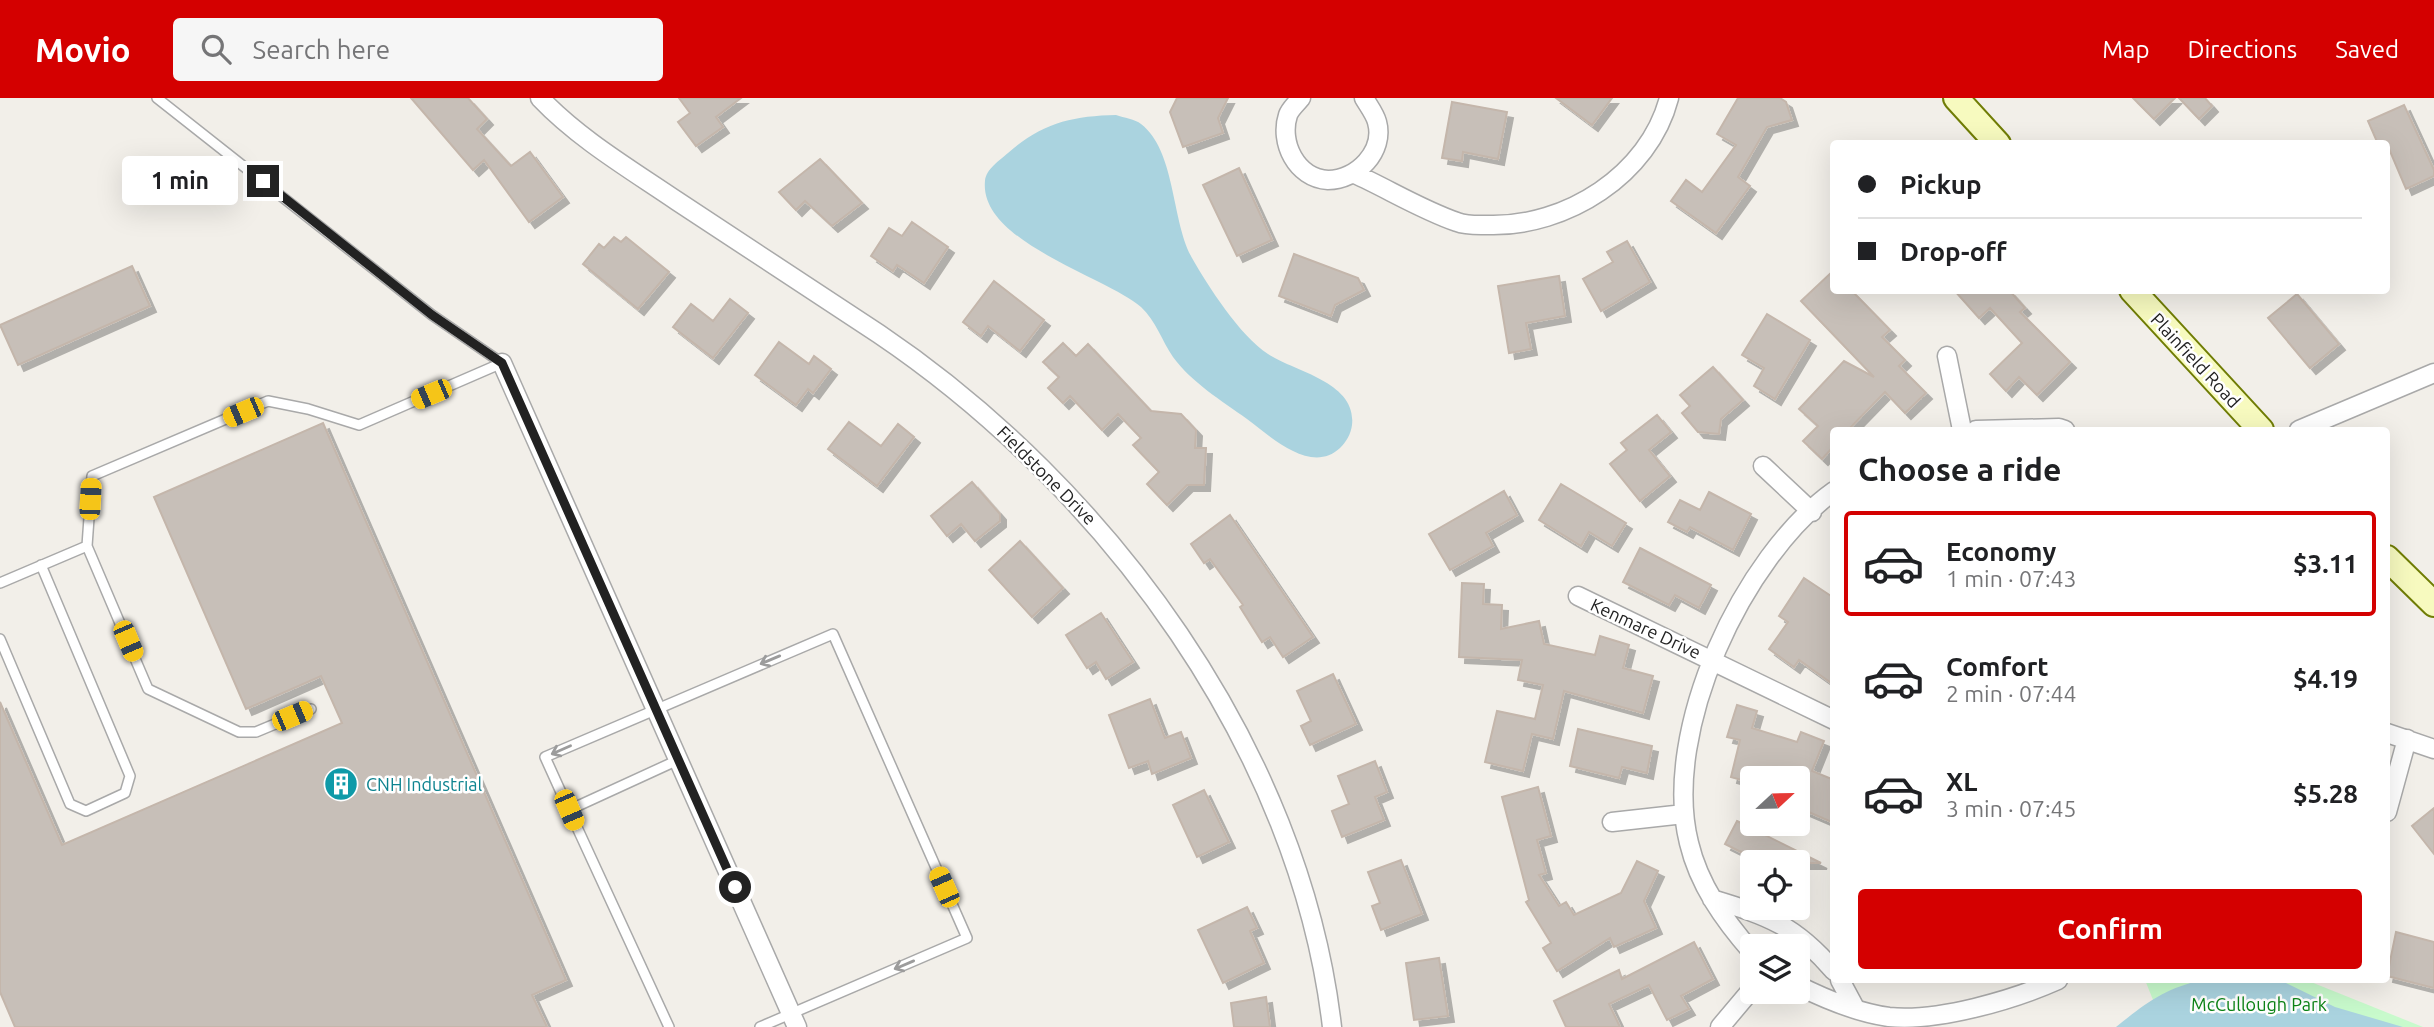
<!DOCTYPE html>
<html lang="en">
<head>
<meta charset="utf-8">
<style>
  body { margin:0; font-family:Ubuntu,sans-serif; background:#f6f6f6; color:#202124; height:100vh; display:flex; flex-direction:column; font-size:26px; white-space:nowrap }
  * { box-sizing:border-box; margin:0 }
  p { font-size:23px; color:#757577 }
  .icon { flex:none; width:38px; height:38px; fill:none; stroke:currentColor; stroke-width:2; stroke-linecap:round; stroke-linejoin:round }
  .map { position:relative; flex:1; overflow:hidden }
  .sheet { position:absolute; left:1830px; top:329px; width:560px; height:556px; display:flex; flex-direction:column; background:#fff; border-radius:7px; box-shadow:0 7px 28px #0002 }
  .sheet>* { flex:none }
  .hud { position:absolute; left:1830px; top:42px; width:560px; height:154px; border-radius:7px; box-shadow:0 7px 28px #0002; display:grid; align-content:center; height:154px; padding:0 28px; background:#fff }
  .needle { width:46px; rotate:68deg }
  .fabs { position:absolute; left:1740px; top:668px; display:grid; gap:14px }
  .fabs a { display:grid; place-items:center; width:70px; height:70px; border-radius:7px; background:#fff; box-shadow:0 7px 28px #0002; font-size:35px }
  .end { position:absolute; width:32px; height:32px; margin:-16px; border:9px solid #222; background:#fff; box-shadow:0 0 0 4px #fff }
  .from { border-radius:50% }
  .bubble { position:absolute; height:49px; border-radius:7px; background:#fff; box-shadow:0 7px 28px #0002; font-size:23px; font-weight:700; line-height:49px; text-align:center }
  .car { position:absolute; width:21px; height:42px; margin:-21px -10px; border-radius:9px; box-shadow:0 0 5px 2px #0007; background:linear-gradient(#f5c518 24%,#345 0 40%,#f5c518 0 76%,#345 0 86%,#f5c518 0) }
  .hud b { display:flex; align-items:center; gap:24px; height:66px; font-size:26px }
  .hud b+b { border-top:2px solid #e0e0e0 }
  .hud i { width:18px; height:18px; background:#202124 }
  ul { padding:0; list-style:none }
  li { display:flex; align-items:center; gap:21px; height:105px; margin:0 14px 10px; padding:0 14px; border:4px solid transparent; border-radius:7px }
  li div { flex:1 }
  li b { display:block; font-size:26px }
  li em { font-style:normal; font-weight:700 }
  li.active { border-color:#d40000 }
  li>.icon { width:63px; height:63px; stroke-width:1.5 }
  h2 { padding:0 28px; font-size:32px; line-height:84px }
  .button { display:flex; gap:14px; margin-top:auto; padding:14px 28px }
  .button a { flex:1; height:80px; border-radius:7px; background:#d40000; color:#fff; font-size:28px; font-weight:700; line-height:80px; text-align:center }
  header { display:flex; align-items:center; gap:42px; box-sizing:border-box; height:98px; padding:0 35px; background:#d40000; color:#fff }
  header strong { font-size:33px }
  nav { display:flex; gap:38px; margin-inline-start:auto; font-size:24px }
  .search { width:490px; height:63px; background:#f6f6f6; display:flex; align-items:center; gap:18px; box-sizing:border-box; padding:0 24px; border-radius:7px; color:#757577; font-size:26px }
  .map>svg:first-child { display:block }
  .park { fill:#c8facc }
  .water { fill:#aad3df }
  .building { fill:#c7bfb8; stroke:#c4b6ab; stroke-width:2; filter:url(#shadow) }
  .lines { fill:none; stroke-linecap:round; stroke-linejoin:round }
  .service-casing { stroke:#a9a9a9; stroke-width:12 }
  .minor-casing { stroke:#a9a9a9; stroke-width:21 }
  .secondary-casing { stroke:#707d05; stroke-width:28 }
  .service { stroke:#fff; stroke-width:9 }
  .minor { stroke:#fff; stroke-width:18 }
  .secondary { stroke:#f7fabf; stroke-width:24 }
  .oneway { stroke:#9c9c9c }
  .route { stroke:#222; stroke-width:9 }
  .labels { text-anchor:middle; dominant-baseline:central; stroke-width:5; stroke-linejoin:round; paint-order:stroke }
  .street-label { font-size:18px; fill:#222; stroke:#fff }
  .culture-label { font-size:18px; fill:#0d838f; stroke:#fff; text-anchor:start }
  .park-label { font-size:18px; fill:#0c8416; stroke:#fff }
</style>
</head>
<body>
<header>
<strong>Movio</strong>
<div class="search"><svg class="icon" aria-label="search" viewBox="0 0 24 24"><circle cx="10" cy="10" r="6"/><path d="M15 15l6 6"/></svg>Search here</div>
<nav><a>Map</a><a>Directions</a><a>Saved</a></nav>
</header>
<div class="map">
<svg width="2434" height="929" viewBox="0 0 2434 929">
  <defs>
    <filter id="shadow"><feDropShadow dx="6" dy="6" stdDeviation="0" flood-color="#0004"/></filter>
  </defs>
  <rect width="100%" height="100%" fill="#f2efe9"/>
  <path class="park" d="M2145 882H2306L2423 929H2164Z"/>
  <path class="water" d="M1116 17C1124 20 1135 21 1141 26 1176 53 1171 122 1192 160 1208 188 1240 238 1268 256 1295 274 1357 284 1352 327 1351 336 1346 344 1340 350 1311 377 1271 339 1247 321 1222 303 1191 284 1173 259 1162 243 1156 223 1141 209 1105 178 979 144 985 83 986 71 1000 62 1008 55 1042 25 1072 18 1116 17Z
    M2203 882 2286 885 2335 909 2403 929H2116C2146 905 2165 890 2203 882Z"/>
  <path class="building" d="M411 0H468L487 21 477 31 511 68 530 54 563 99 529 124 484 62 473 72Z
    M679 0H741L716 19 723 29 696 48 678 24 690 15Z
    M1177 0H1228L1218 20 1223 35 1183 49 1170 14Z
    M1556 0H1612L1592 27Z
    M1738 0H1780L1786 4 1792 22 1767 29 1738 79 1750 88 1716 135 1671 103 1686 82 1702 94 1736 47 1717 36Z
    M2133 0H2175L2154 21Z
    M2179 0H2205L2212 8 2199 21Z
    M1452 4 1507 14 1498 61 1463 54 1462 63 1442 60Z
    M2404 7 2434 72V78L2406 91 2387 46H2378L2368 23Z
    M820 61 862 105 832 128 805 103 796 112 779 94Z
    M1239 70 1272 142 1237 158 1203 87Z
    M912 124 948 149 924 185 897 167 893 173 871 158 889 130 902 138Z
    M614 139 621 144 626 139 669 174 638 211 583 166 599 146 604 150Z
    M1627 143 1650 184 1601 213 1583 181 1613 164 1607 154Z
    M1294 156 1358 180 1364 192 1335 207 1331 218 1279 198Z
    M132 168 150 208 18 267 0 227Z
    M1834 172V192H1851L1890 232 1882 239 1905 262 1899 268 1926 295 1905 315 1885 294 1848 332H1834V348L1822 361 1803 343 1818 328 1799 311 1844 263 1874 279 1801 203Z
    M1559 178 1565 218 1526 225 1531 251 1509 255 1498 188Z
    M994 183 1044 222 1020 253 988 228 981 238 963 224Z
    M1954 192H2009L2025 210 2020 214 2070 264 2037 297 2019 279 2006 293 1990 276 2022 245 1990 210 1979 220Z
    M2297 196 2339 246 2310 270 2268 220Z
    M730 201 748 215 713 260 673 229 691 206 713 223Z
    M1767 216 1810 242 1775 301 1754 288 1764 270 1742 257Z
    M779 244 809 266 814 258 831 271 813 295 808 291 796 307 755 277Z
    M1063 245 1076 258 1088 246 1151 313 1181 316 1196 332 1195 350H1206L1204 387H1187L1167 407 1147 386 1159 374 1133 347 1141 340 1118 316 1102 332 1070 298 1063 305 1048 290 1059 279 1043 264Z
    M1713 269 1743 302 1721 321 1719 336 1698 334 1682 315 1690 308 1680 297Z
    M1657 317 1671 334 1649 352 1670 378 1640 403 1610 366 1627 352 1621 345Z
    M849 324 881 348 898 326 914 339 877 388 828 351Z
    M323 325 566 882 532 897 547 929H15L0 894V604L62 747 342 625 321 578 246 611 154 399Z
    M972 384 1000 416V423L975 443 961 426 947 438 931 418Z
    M1561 386 1626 425 1612 448 1589 434 1581 448 1539 422Z
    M1504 393 1517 417 1486 435 1493 448 1450 472 1429 436Z
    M1709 394 1751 416 1733 452 1690 429 1687 434 1668 424 1680 402 1700 412Z
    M1230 417 1313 539 1283 559 1270 539 1262 544 1240 509 1243 507 1210 461 1204 465 1191 446Z
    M1020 443 1063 490 1032 519 989 472Z
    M1640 450 1711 487 1699 510 1675 497 1669 507 1623 484Z
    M1804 480 1834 500V587L1799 562 1794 569 1769 551 1788 524 1779 518Z
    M1462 485 1484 486 1483 506 1502 507 1501 531 1539 523 1544 546 1595 557 1600 538 1629 547 1623 570 1653 578 1643 615 1564 593 1553 641 1532 636 1523 673 1485 664 1497 613 1535 621 1543 587 1518 582 1522 562 1459 559Z
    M1101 515 1133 564 1106 581 1096 564 1087 570 1066 537Z
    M1333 576 1356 626 1310 647 1301 628 1311 623 1297 593Z
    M1150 601 1165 640 1181 634 1191 660 1152 676 1148 663 1129 670 1109 617Z
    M1737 607 1757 613 1752 630 1797 644 1801 634 1824 643 1812 673 1834 682V725L1797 709V681H1752V685L1731 679 1740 642 1727 639Z
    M1578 631 1652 648 1647 675 1622 669 1619 680 1570 668Z
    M1375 663 1387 694 1375 699 1384 722 1342 739 1332 713 1349 706 1338 678Z
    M1538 689 1551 738 1537 742 1546 775 1539 777 1559 808 1566 804 1574 817 1621 795 1637 763 1658 773 1644 803 1656 830 1614 849 1610 840 1557 873 1543 850 1551 845 1526 804 1529 802 1502 699Z
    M1204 692 1229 744 1197 759 1173 707Z
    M2434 710V756L2412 728Z
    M1737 723 1821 765H1748L1751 759 1725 746Z
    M1401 762 1422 816 1381 832 1372 808 1380 805 1368 774Z
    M1247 809 1257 830 1250 833 1264 865 1223 885 1198 832Z
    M2396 834 2434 844V890L2387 878Z
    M1694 844 1713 881 1681 898 1689 911 1667 922 1649 887 1609 906 1620 929H1566L1554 903 1619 872 1622 881Z
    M1439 860 1448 918 1414 922 1406 865Z
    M1266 899 1270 929H1234L1231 905Z"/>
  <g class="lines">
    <g class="service-casing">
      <path id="service" d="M157 0 432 217 502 265
        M87 448 148 591 239 634H256L311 611
        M0 485 87 448 92 378 268 303 308 311 359 327 502 265
        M0 541 70 706 86 713 125 695 130 678 41 467
        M678 662 569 712 545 659 833 536 967 840 760 929
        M569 712 669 929"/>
    </g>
    <g class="minor-casing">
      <path id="minor" d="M540 0C579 41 630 71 677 103 744 147 812 192 879 236 1107 390 1300 651 1332 929
        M1301 0C1297 5 1290 11 1288 17 1279 44 1296 80 1328 82 1357 82 1385 53 1377 24 1375 16 1368 7 1364 0
        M1355 76C1388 91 1422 112 1457 124 1467 128 1479 127 1489 127 1566 129 1649 77 1669 0
        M1947 258 1962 332
        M502 265 797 929
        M1976 332 2059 330 2065 332
        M2299 332 2434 275
        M1763 368 1812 414
        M1578 498 1834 622
        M2387 635 2434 651
        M2387 714 2407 641
        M1612 724 1684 716
        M1712 801C1768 818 1795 827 1834 873
        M1752 854C1724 822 1699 787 1689 745 1661 633 1743 458 1834 393
        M1840 882 1855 910
        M1797 887C1825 901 1858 915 1889 919 1938 924 2013 902 2058 882
        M1720 929 1752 891"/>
    </g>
    <g class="secondary-casing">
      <path id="secondary" d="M1956 0 1998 46
        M2132 192 2261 332
        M2387 460 2434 506"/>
    </g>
    <use href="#service" class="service"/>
    <use href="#minor" class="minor"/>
    <use href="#secondary" class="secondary"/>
  </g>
  <defs><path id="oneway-shaft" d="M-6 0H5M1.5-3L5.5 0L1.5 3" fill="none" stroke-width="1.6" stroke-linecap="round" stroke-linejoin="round" transform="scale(1.75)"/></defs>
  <g class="oneway">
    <use href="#oneway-shaft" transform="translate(770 562) rotate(157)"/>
    <use href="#oneway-shaft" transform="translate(561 652) rotate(156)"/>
    <use href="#oneway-shaft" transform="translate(904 867) rotate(157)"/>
  </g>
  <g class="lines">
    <path class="route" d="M263 83 432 217 502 265 735 789"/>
  </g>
  <defs>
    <g id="building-disc" transform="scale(1.75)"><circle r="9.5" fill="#0f9aa8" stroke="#fff"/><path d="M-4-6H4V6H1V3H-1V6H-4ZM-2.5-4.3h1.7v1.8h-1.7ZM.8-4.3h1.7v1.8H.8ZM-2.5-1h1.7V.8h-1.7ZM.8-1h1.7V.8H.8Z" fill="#fff"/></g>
  </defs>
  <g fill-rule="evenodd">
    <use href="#building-disc" x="341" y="686"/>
  </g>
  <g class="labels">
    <g class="street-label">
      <text transform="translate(2196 262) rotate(47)">Plainfield Road</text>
      <text transform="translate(1047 377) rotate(45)">Fieldstone Drive</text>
      <text transform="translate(1646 530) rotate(25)">Kenmare Drive</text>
    </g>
    <g class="culture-label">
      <text x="366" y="686">CNH Industrial</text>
    </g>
    <g class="park-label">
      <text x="2259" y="906">McCullough Park</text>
    </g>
  </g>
</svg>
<div class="fabs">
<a><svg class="needle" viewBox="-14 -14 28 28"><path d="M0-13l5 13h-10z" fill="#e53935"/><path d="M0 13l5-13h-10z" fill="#757577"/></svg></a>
<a><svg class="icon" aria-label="locate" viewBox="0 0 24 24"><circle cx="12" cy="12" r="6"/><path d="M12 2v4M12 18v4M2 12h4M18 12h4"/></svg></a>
<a><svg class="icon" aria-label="layers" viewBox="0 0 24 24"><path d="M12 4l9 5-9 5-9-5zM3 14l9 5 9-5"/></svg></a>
</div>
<i class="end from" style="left:735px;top:789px"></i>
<i class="end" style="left:263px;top:83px"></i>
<div class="bubble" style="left:122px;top:58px;width:116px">1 min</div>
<i class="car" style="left:431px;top:296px;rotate:247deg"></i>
<i class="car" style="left:243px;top:314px;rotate:247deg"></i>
<i class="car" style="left:90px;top:401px;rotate:3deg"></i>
<i class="car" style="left:128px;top:543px;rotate:157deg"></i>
<i class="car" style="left:292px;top:618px;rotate:67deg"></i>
<i class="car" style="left:569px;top:712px;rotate:157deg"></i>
<i class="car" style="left:944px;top:789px;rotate:336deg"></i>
<div class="hud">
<b><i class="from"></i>Pickup</b>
<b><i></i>Drop-off</b>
</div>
<section class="sheet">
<h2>Choose a ride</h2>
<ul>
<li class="active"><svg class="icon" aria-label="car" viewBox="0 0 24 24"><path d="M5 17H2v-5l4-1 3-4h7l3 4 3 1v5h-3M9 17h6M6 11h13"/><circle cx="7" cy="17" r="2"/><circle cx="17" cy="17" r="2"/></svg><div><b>Economy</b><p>1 min · 07:43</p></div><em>$3.11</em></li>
<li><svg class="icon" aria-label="car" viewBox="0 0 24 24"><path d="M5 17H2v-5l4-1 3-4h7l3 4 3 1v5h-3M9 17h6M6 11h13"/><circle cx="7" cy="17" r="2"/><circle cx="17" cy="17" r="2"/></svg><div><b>Comfort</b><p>2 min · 07:44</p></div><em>$4.19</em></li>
<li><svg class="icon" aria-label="car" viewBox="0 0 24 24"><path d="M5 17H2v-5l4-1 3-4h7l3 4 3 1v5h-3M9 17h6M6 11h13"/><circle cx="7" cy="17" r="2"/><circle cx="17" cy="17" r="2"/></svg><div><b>XL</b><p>3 min · 07:45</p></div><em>$5.28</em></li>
</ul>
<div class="button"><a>Confirm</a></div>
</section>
</div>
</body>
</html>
